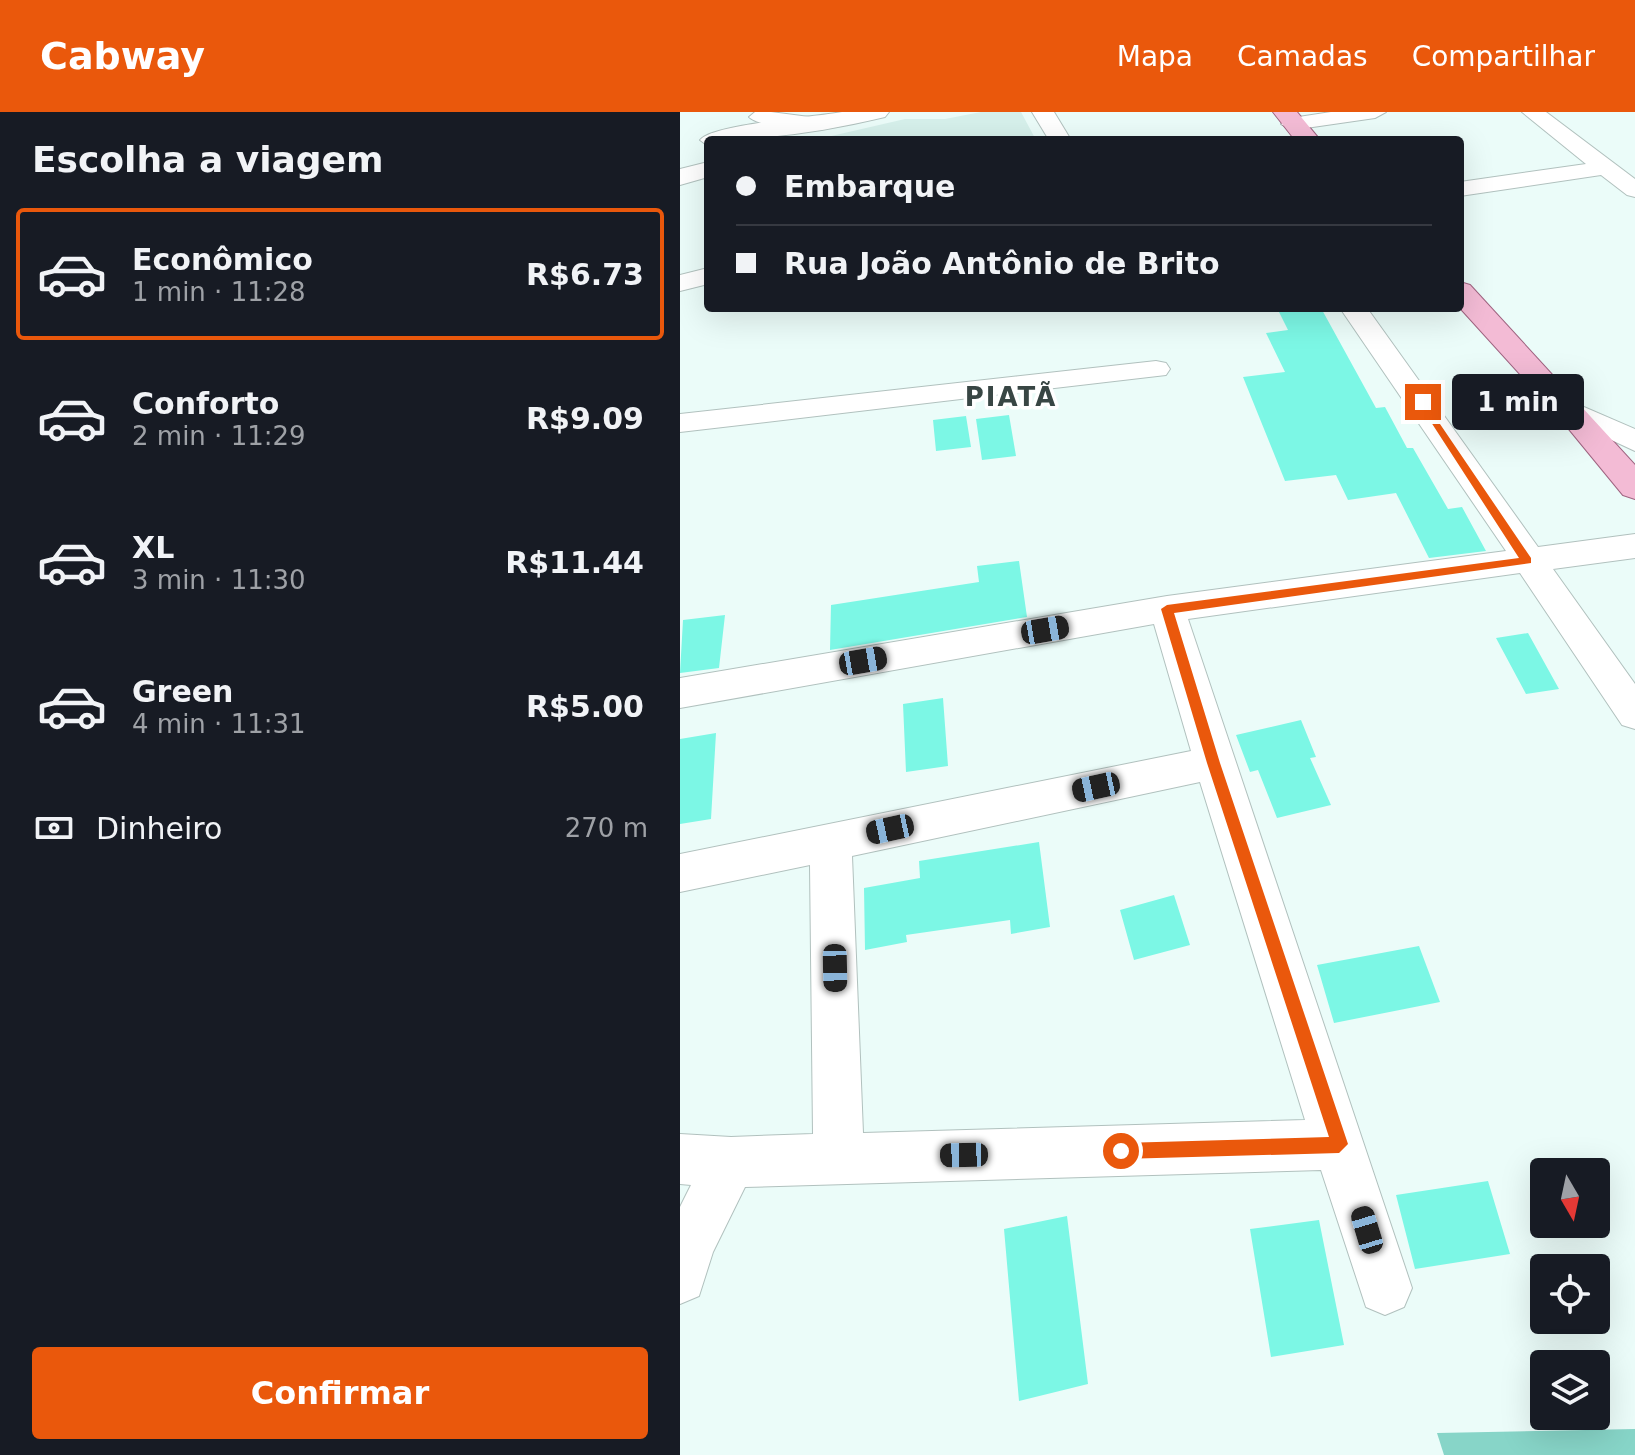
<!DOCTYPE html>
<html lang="pt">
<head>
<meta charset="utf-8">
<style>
  body { margin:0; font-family:"DejaVu Sans",sans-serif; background:#242831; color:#f1f3f6; height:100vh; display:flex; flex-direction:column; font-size:30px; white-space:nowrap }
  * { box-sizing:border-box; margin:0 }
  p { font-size:26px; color:#9ea1a6 }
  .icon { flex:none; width:44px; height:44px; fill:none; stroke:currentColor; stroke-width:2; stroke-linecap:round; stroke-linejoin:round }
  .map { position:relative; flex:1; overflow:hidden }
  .drawer { display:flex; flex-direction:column; background:#171b24; width:680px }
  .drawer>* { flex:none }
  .guide { position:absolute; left:24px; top:24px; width:760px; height:176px; border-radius:8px; box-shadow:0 8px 32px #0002; display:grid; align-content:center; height:176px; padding:0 32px; background:#171b24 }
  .needle { width:52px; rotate:171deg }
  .controls { position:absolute; left:850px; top:1046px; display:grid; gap:16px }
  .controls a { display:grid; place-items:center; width:80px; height:80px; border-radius:8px; background:#171b24; box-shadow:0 8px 32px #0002; font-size:40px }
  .end { position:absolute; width:36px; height:36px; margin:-18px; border:10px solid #ea580c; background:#fff; box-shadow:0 0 0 4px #fff }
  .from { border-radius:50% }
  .bubble { position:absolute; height:56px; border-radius:8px; background:#171b24; box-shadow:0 8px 32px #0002; font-size:26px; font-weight:800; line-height:56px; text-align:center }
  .car { position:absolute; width:24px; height:48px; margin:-24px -12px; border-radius:10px; box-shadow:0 0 6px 2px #0007; background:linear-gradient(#222 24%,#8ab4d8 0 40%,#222 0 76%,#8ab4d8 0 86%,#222 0) }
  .guide b { display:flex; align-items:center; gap:28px; height:76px; font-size:30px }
  .guide b+b { border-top:2px solid #363941 }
  .guide i { width:20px; height:20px; background:#f1f3f6 }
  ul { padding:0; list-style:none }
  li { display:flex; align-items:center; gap:24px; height:132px; margin:0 16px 12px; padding:0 16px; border:4px solid transparent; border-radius:8px }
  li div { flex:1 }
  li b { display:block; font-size:30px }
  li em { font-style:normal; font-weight:800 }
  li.current { border-color:#ea580c }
  li>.icon { width:72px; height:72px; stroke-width:1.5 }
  h2 { padding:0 32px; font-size:36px; line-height:96px }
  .pay { display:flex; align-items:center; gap:20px; height:88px; padding:0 32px; font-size:30px }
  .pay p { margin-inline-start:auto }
  .cta { display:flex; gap:16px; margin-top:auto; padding:16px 32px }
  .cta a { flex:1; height:92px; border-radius:8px; background:#ea580c; color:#fff; font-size:32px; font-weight:800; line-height:92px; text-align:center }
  header { display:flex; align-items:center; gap:48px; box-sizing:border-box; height:112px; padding:0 40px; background:#ea580c; color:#fff }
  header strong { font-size:38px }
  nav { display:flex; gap:44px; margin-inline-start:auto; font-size:28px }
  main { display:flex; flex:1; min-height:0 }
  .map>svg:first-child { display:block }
  .built { fill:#d6f0eb }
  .green { fill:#87d5c8 }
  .building { fill:#7cf7e5 }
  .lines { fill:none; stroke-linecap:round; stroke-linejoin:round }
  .minor-casing { stroke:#b1c1be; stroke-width:2 }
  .tertiary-casing { stroke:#b1c1be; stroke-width:2 }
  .primary-casing { stroke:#9f6481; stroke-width:2 }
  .minor { fill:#fff; fill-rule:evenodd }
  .tertiary { fill:#fff; fill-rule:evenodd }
  .primary { fill:#f3bbd5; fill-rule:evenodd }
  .route { fill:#ea580c }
  .labels { text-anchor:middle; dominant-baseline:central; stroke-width:7; stroke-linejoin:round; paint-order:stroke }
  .far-district-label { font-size:26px; font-weight:bold; letter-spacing:2px; fill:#384644; stroke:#fff }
</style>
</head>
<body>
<header>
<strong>Cabway</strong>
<nav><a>Mapa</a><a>Camadas</a><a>Compartilhar</a></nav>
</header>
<main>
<section class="drawer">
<h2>Escolha a viagem</h2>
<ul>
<li class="current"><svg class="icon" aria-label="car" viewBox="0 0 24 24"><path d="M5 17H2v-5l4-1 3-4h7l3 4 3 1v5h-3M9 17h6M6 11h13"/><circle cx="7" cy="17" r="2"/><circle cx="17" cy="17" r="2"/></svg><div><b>Econômico</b><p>1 min · 11:28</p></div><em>R$6.73</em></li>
<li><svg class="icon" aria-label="car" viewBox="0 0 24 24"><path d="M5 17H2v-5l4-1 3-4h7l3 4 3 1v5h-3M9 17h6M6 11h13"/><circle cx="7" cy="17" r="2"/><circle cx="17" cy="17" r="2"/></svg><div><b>Conforto</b><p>2 min · 11:29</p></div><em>R$9.09</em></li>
<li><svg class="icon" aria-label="car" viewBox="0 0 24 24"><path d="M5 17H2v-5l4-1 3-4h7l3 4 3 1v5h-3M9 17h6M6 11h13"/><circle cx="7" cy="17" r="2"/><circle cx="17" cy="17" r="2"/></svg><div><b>XL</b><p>3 min · 11:30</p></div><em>R$11.44</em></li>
<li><svg class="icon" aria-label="car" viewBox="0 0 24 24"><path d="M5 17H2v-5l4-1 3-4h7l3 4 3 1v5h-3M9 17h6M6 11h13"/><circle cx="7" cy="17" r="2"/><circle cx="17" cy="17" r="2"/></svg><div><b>Green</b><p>4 min · 11:31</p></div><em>R$5.00</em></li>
</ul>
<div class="pay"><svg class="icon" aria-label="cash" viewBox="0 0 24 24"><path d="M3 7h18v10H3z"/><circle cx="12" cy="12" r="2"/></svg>Dinheiro<p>270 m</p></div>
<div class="cta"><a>Confirmar</a></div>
</section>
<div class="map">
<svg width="955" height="1343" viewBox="0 0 955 1343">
  <rect width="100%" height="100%" fill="#ebfcf9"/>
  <path class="built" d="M301 0H341L356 28H134L225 7H265Z"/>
  <path class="green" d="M955 1317V1343H764L757 1321Z"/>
  <path class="building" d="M597 196H641L696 296 705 295 727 336H733L768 397 782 395 806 439 749 446 716 381 668 388 656 363 605 369 563 265 605 260 586 221 608 218Z
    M329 303 336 344 302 348 296 307Z
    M286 304 291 335 256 339 253 308Z
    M339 449 347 505 150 538 151 493 299 470 297 454Z
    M45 503 39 556 0 561 3 508Z
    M848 521 879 577 846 582 816 526Z
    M263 586 268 654 226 660 223 592Z
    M621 608 636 645 630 646 651 693 597 706 578 658 570 660 556 623Z
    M36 621 31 707 0 712V627Z
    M359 730 370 815 331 822 330 808 226 823 227 830 185 838 184 776 240 766 239 749Z
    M494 783 510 833 454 848 440 798Z
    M739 834 760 890 654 911 637 853Z
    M808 1069 830 1142 735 1157 716 1083Z
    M387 1104 408 1272 339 1289 324 1117Z
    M639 1108 664 1233 591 1245 570 1117Z"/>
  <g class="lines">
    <g class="minor-casing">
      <path id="minor" d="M91 0 137 6 148 12C138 22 79 15 69 5L75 0Z
        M352 0H374L391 28H369Z
        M651 0H706L695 6 612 18 601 12 612 6Z
        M842 0H866L955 67V85L947 83 921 63 780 84V70L906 52Z
        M28 156V172L0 179V163Z
        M660 196H687L858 435 955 422V446L873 457 955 572V617L942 613 840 461 508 507 732 1176 724 1195 705 1203 686 1195 641 1058 65 1075 33 1140 19 1184 0 1192V1095L11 1073 0 1072V1022L51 1025 133 1022 130 753 0 780V742L511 639 474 512 0 596V566L487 484 826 439ZM520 670 625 1008 183 1021 172 744Z
        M476 249 486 251 490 257 486 263 0 320V302Z
        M890 289 955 317V339L880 304 875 298 880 292Z"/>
    </g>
    <g class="tertiary-casing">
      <path id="tertiary" d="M162 0H209L205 5C147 19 87 28 28 28V34L20 28C32 12 136 5 162 0Z
        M28 50V65L0 73V57Z"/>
    </g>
    <g class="primary-casing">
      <path id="primary" d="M593 0H617L640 28H615Z
        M780 170 790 173 955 353V387L943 383 879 305 780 196Z"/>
    </g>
    <use href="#minor" class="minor"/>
    <use href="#tertiary" class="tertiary"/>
    <use href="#primary" class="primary"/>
  </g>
  <path class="route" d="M743 287 851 446V451L494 501 540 651 668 1032 659 1041 441 1047 432 1039 441 1031 649 1025 527 651 481 497 487 493 839 446 738 290Z"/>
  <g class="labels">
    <g class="far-district-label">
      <text x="331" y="285">PIATÃ</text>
    </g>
  </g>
</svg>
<div class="controls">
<a><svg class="needle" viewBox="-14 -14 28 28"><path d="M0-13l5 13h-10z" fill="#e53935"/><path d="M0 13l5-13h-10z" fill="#9ea1a6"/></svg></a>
<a><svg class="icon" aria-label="locate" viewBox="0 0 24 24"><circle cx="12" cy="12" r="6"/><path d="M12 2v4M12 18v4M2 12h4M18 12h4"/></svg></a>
<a><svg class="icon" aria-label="layers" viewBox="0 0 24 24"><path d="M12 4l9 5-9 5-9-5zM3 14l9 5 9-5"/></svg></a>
</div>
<i class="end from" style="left:441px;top:1039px"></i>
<i class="end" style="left:743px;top:290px"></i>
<div class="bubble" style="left:772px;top:262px;width:132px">1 min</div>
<i class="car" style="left:365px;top:518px;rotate:80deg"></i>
<i class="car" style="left:183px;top:549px;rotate:80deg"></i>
<i class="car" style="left:416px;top:675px;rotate:258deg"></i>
<i class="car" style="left:210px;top:717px;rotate:258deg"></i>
<i class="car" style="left:155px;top:856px;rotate:179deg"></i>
<i class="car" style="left:284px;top:1043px;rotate:269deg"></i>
<i class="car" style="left:687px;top:1118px;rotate:343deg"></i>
<div class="guide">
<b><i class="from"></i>Embarque</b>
<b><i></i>Rua João Antônio de Brito</b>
</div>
</div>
</main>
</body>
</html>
